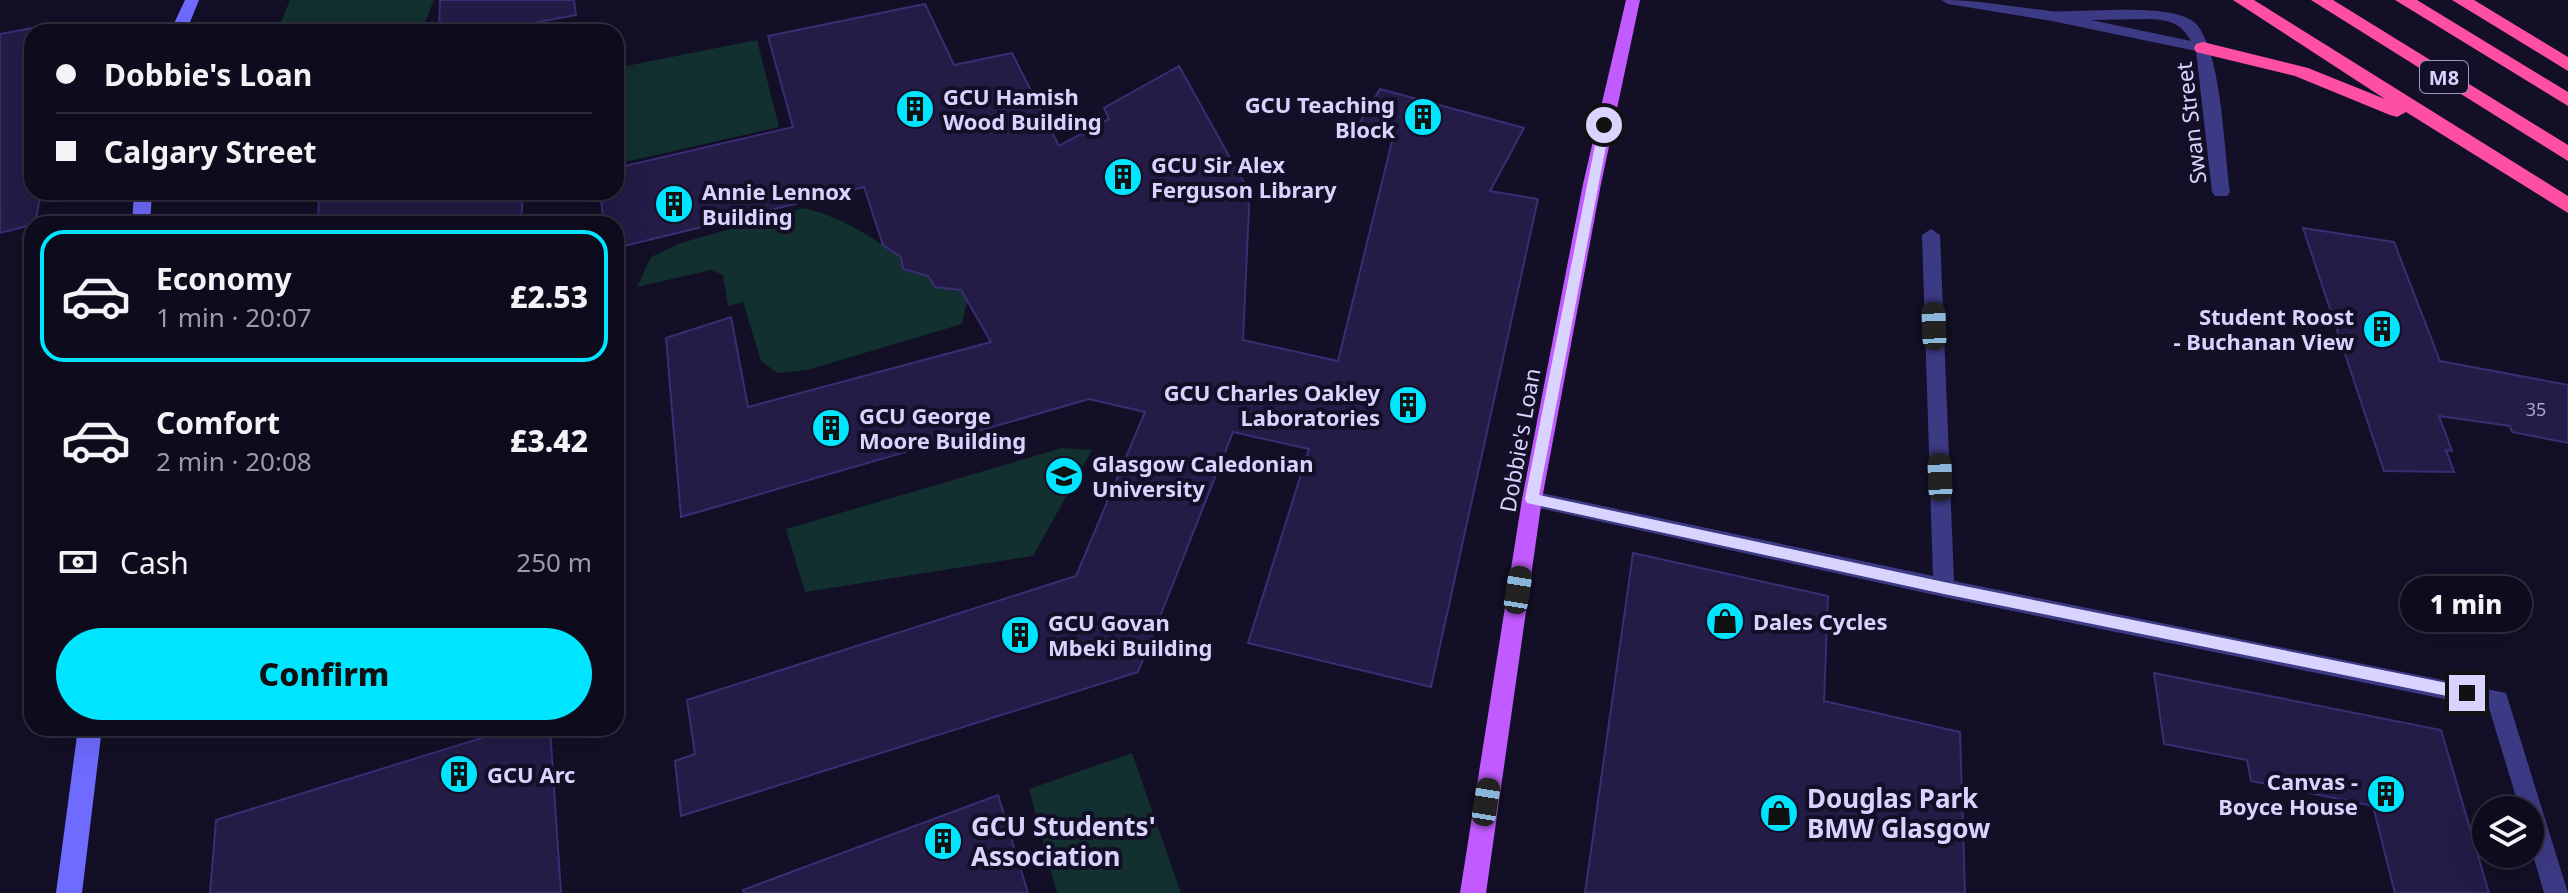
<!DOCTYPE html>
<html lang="en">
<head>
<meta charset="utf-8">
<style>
  body { margin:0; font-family:"Noto Sans",sans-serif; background:#1c1929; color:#f1f3f6; height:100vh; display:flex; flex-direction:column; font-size:30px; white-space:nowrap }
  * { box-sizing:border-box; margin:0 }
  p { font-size:26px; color:#9b9ba3 }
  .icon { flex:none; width:44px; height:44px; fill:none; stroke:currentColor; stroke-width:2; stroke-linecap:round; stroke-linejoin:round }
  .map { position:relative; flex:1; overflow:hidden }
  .panel { position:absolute; left:24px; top:216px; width:600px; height:520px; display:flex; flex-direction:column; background:#0e0b1c; border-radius:24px; box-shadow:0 8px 32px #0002,0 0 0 2px #2e2b3b }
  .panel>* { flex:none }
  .guide { position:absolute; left:24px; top:24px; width:600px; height:176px; border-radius:24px; box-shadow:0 8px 32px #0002,0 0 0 2px #2e2b3b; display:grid; align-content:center; height:176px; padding:0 32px; background:#0e0b1c }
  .controls { position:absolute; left:2472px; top:796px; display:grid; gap:16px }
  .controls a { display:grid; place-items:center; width:72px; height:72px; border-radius:50%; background:#0e0b1c; box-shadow:0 8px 32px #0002,0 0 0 2px #2e2b3b; font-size:40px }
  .end { position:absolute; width:36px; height:36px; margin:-18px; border:10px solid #d9d4ff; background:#111; box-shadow:0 0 0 4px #111 }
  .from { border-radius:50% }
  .bubble { position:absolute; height:56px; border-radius:28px; background:#0e0b1c; box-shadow:0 8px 32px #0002,0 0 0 2px #2e2b3b; font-size:26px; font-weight:800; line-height:56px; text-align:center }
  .car { position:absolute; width:24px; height:48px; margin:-24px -12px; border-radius:10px; box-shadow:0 0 6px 2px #0007; background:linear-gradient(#222 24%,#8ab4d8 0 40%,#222 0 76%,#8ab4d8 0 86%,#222 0) }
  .guide b { display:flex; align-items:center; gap:28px; height:76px; font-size:30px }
  .guide b+b { border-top:2px solid #2e2b3b }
  .guide i { width:20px; height:20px; background:#f1f3f6 }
  ul { padding:14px 0 0; list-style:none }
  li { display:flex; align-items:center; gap:24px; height:132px; margin:0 16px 12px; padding:0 16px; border:4px solid transparent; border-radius:24px }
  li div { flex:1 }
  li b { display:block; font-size:30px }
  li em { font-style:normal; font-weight:800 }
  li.current { border-color:#00e5ff }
  li>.icon { width:72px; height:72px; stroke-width:1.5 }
  .pay { display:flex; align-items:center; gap:20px; height:88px; padding:0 32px; font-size:30px }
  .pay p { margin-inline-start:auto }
  .primary-button { display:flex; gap:16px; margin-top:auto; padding:16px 32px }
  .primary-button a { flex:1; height:92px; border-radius:48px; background:#00e5ff; color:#111; font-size:32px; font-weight:800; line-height:92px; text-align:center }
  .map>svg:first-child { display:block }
  .green { fill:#12302f }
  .building { fill:#241b47; stroke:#3b2d73; stroke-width:2 }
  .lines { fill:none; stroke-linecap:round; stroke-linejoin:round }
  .street { fill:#3d3a85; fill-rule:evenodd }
  .secondary { fill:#6f6bff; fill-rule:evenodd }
  .primary { fill:#c25bff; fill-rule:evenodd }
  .highway { fill:#ff4fa3; fill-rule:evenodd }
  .route { fill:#d9d4ff }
  .labels { text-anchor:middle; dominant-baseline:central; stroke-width:8; stroke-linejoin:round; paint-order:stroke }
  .number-label { font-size:18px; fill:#aca6d1 }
  .shield { fill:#130f26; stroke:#9e99be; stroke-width:2 }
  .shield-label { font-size:20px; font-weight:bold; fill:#d9d4ff }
  .poi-label { font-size:22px; font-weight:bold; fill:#d9d4ff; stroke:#130f26; text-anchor:start }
  .street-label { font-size:22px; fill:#d9d4ff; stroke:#130f26 }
  .near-poi-label { font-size:26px; font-weight:bold; fill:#d9d4ff; stroke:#130f26; text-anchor:start }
</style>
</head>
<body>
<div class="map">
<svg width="2568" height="893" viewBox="0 0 2568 893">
  <rect width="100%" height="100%" fill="#130f26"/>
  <path class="green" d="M290 0H434L421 32H277Z
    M757 40 779 127 616 164V68Z
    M803 208C838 215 872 237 901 257L903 269 927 276 935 287 961 290 967 301 962 324 807 370 777 373 761 361 743 302 728 306 723 275 711 270 637 287 651 257 681 243Z
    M1062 448 1092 450 1033 556 805 592 786 529Z
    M1132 753 1181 893H1057L1029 789Z"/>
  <path class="building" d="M440 0H574L576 15 486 32H439Z
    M925 4 954 65 1012 53 1059 146 1109 119 1104 108 1179 66 1247 188 1249 208 1243 340 1338 361 1394 133 1359 124 1380 89 1524 128 1490 191 1538 199 1431 687 1248 643 1309 449 1233 432 1138 672 681 816 675 761 695 754 687 700 1076 576 1145 412 1089 399 681 517 666 338 731 317 748 407 991 342 961 290 935 287 928 276 903 269 901 257 883 245 864 187 616 248V224H604L600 192H616V168L793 127 768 36Z
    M32 28V192H41L35 224 0 233V34Z
    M319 192H523L521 224H318Z
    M2303 228 2394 242 2440 361 2568 385V443L2512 432 2510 426 2439 416 2452 451 2446 450 2454 472 2384 471Z
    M1633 553 1828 596 1824 701 1960 732 1965 893H1585Z
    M2154 673 2441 730 2489 893H2395L2373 806 2251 781 2247 760 2164 744Z
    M514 728H550L561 893H210L216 820Z
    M998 795 1028 893H744L743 890Z"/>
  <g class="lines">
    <path class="street" d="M1941 0C1978 0 2013 7 2050 11 2083 14 2177 0 2198 26 2222 59 2224 149 2230 192L2227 196H2215L2212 192 2196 51 2052 21 1948 4ZM2152 19C2171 21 2181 23 2191 41L2091 20Z
      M1931 229 1940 235 1954 581 2506 693 2568 893H2544L2530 845V810H2520L2489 708 1944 597 1525 505 1522 499 1525 493 1532 491 1933 576 1922 235Z"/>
    <path class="secondary" d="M185 0H199L186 32H170Z
      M134 192H152L150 224H132Z
      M78 728H102L82 893H56Z"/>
    <path class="primary" d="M1626 0H1640L1601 184 1542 499 1486 893H1460L1522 499 1583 184Z"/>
    <path class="highway" d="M2233 0H2254L2568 196V213L2406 112 2397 117 2390 115 2295 76 2196 52 2194 48 2196 44 2203 42 2308 68 2385 99Z
      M2311 0H2333L2568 145V161Z
      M2395 0H2417L2568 92V106Z
      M2452 0H2474L2568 57V71Z"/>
  </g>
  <path class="route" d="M1604 122 1610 125 1539 495 1944 582 2467 687 2475 693 2472 698 2467 700 1944 594 1527 503 1525 499 1599 125Z"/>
  <defs>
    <g id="building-disc" transform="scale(2)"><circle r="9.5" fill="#00e5ff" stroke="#130f26"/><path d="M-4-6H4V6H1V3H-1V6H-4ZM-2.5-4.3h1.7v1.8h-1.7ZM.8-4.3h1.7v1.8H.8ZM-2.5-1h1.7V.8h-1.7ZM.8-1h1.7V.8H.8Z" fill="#111"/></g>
    <g id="university-disc" transform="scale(2)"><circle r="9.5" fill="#00e5ff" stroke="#130f26"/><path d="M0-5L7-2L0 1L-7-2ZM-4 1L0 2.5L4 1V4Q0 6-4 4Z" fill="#111"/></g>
    <g id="shop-disc" transform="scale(2)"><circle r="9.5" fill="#00e5ff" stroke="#130f26"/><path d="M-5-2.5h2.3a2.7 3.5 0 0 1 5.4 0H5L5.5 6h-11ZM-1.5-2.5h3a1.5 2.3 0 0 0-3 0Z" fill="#111"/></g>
  </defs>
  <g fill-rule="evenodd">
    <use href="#building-disc" x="915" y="109"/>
    <use href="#building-disc" x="1423" y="117"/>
    <use href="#building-disc" x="1123" y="177"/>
    <use href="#building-disc" x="674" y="204"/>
    <use href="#building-disc" x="2382" y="329"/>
    <use href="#building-disc" x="1408" y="405"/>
    <use href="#building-disc" x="831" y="428"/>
    <use href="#university-disc" x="1064" y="476"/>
    <use href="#shop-disc" x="1725" y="621"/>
    <use href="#building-disc" x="1020" y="635"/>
    <use href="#building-disc" x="459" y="774"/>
    <use href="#building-disc" x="2386" y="794"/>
    <use href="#shop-disc" x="1779" y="813"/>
    <use href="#building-disc" x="943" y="841"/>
  </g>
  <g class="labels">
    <g class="number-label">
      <text x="2536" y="409">35</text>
    </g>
    <rect class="shield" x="2420" y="61" width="48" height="32" rx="6"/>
    <g class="shield-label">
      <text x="2444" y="77">M8</text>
    </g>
    <g class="poi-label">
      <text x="943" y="96">GCU Hamish<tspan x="943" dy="25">Wood Building</tspan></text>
      <text x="1395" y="104" text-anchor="end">GCU Teaching<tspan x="1395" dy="25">Block</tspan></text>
      <text x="1151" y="164">GCU Sir Alex<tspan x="1151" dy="25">Ferguson Library</tspan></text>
      <text x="702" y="191">Annie Lennox<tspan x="702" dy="25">Building</tspan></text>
      <text x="2354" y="316" text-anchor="end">Student Roost<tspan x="2354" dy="25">- Buchanan View</tspan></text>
      <text x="1380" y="392" text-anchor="end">GCU Charles Oakley<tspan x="1380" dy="25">Laboratories</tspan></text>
      <text x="859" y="415">GCU George<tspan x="859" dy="25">Moore Building</tspan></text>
      <text x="1092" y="463">Glasgow Caledonian<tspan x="1092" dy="25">University</tspan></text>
      <text x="1753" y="621">Dales Cycles</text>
      <text x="1048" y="622">GCU Govan<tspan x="1048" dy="25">Mbeki Building</tspan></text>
      <text x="487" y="774">GCU Arc</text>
      <text x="2358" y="781" text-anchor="end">Canvas -<tspan x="2358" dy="25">Boyce House</tspan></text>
    </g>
    <g class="street-label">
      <text transform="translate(2190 123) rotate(-97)">Swan Street</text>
      <text transform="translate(1519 440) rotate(-80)">Dobbie's Loan</text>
    </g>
    <g class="near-poi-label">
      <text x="1807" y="798">Douglas Park<tspan x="1807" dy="30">BMW Glasgow</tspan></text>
      <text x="971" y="826">GCU Students'<tspan x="971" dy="30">Association</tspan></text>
    </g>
  </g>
</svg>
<div class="controls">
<a><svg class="icon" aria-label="layers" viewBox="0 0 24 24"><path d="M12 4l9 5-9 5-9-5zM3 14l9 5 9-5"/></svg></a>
</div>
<i class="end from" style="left:1604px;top:125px"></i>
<i class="end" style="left:2467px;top:693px"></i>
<div class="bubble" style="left:2400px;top:576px;width:132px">1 min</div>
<i class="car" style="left:1934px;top:326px;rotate:358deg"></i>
<i class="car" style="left:1940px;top:477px;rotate:358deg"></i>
<i class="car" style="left:1518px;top:590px;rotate:9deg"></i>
<i class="car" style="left:1486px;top:802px;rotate:9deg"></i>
<div class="guide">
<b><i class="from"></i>Dobbie's Loan</b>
<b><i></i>Calgary Street</b>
</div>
<section class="panel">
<ul>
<li class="current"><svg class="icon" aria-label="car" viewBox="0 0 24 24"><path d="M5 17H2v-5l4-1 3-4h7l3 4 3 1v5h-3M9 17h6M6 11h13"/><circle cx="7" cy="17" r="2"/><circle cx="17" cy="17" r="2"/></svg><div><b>Economy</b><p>1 min · 20:07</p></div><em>£2.53</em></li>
<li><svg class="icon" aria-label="car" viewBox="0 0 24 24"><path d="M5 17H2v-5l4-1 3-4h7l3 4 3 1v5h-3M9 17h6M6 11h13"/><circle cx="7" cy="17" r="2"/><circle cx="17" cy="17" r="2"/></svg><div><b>Comfort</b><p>2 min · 20:08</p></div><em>£3.42</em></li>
</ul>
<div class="pay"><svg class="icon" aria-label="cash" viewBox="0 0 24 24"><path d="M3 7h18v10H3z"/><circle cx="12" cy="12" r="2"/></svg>Cash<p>250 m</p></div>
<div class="primary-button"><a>Confirm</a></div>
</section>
</div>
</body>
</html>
